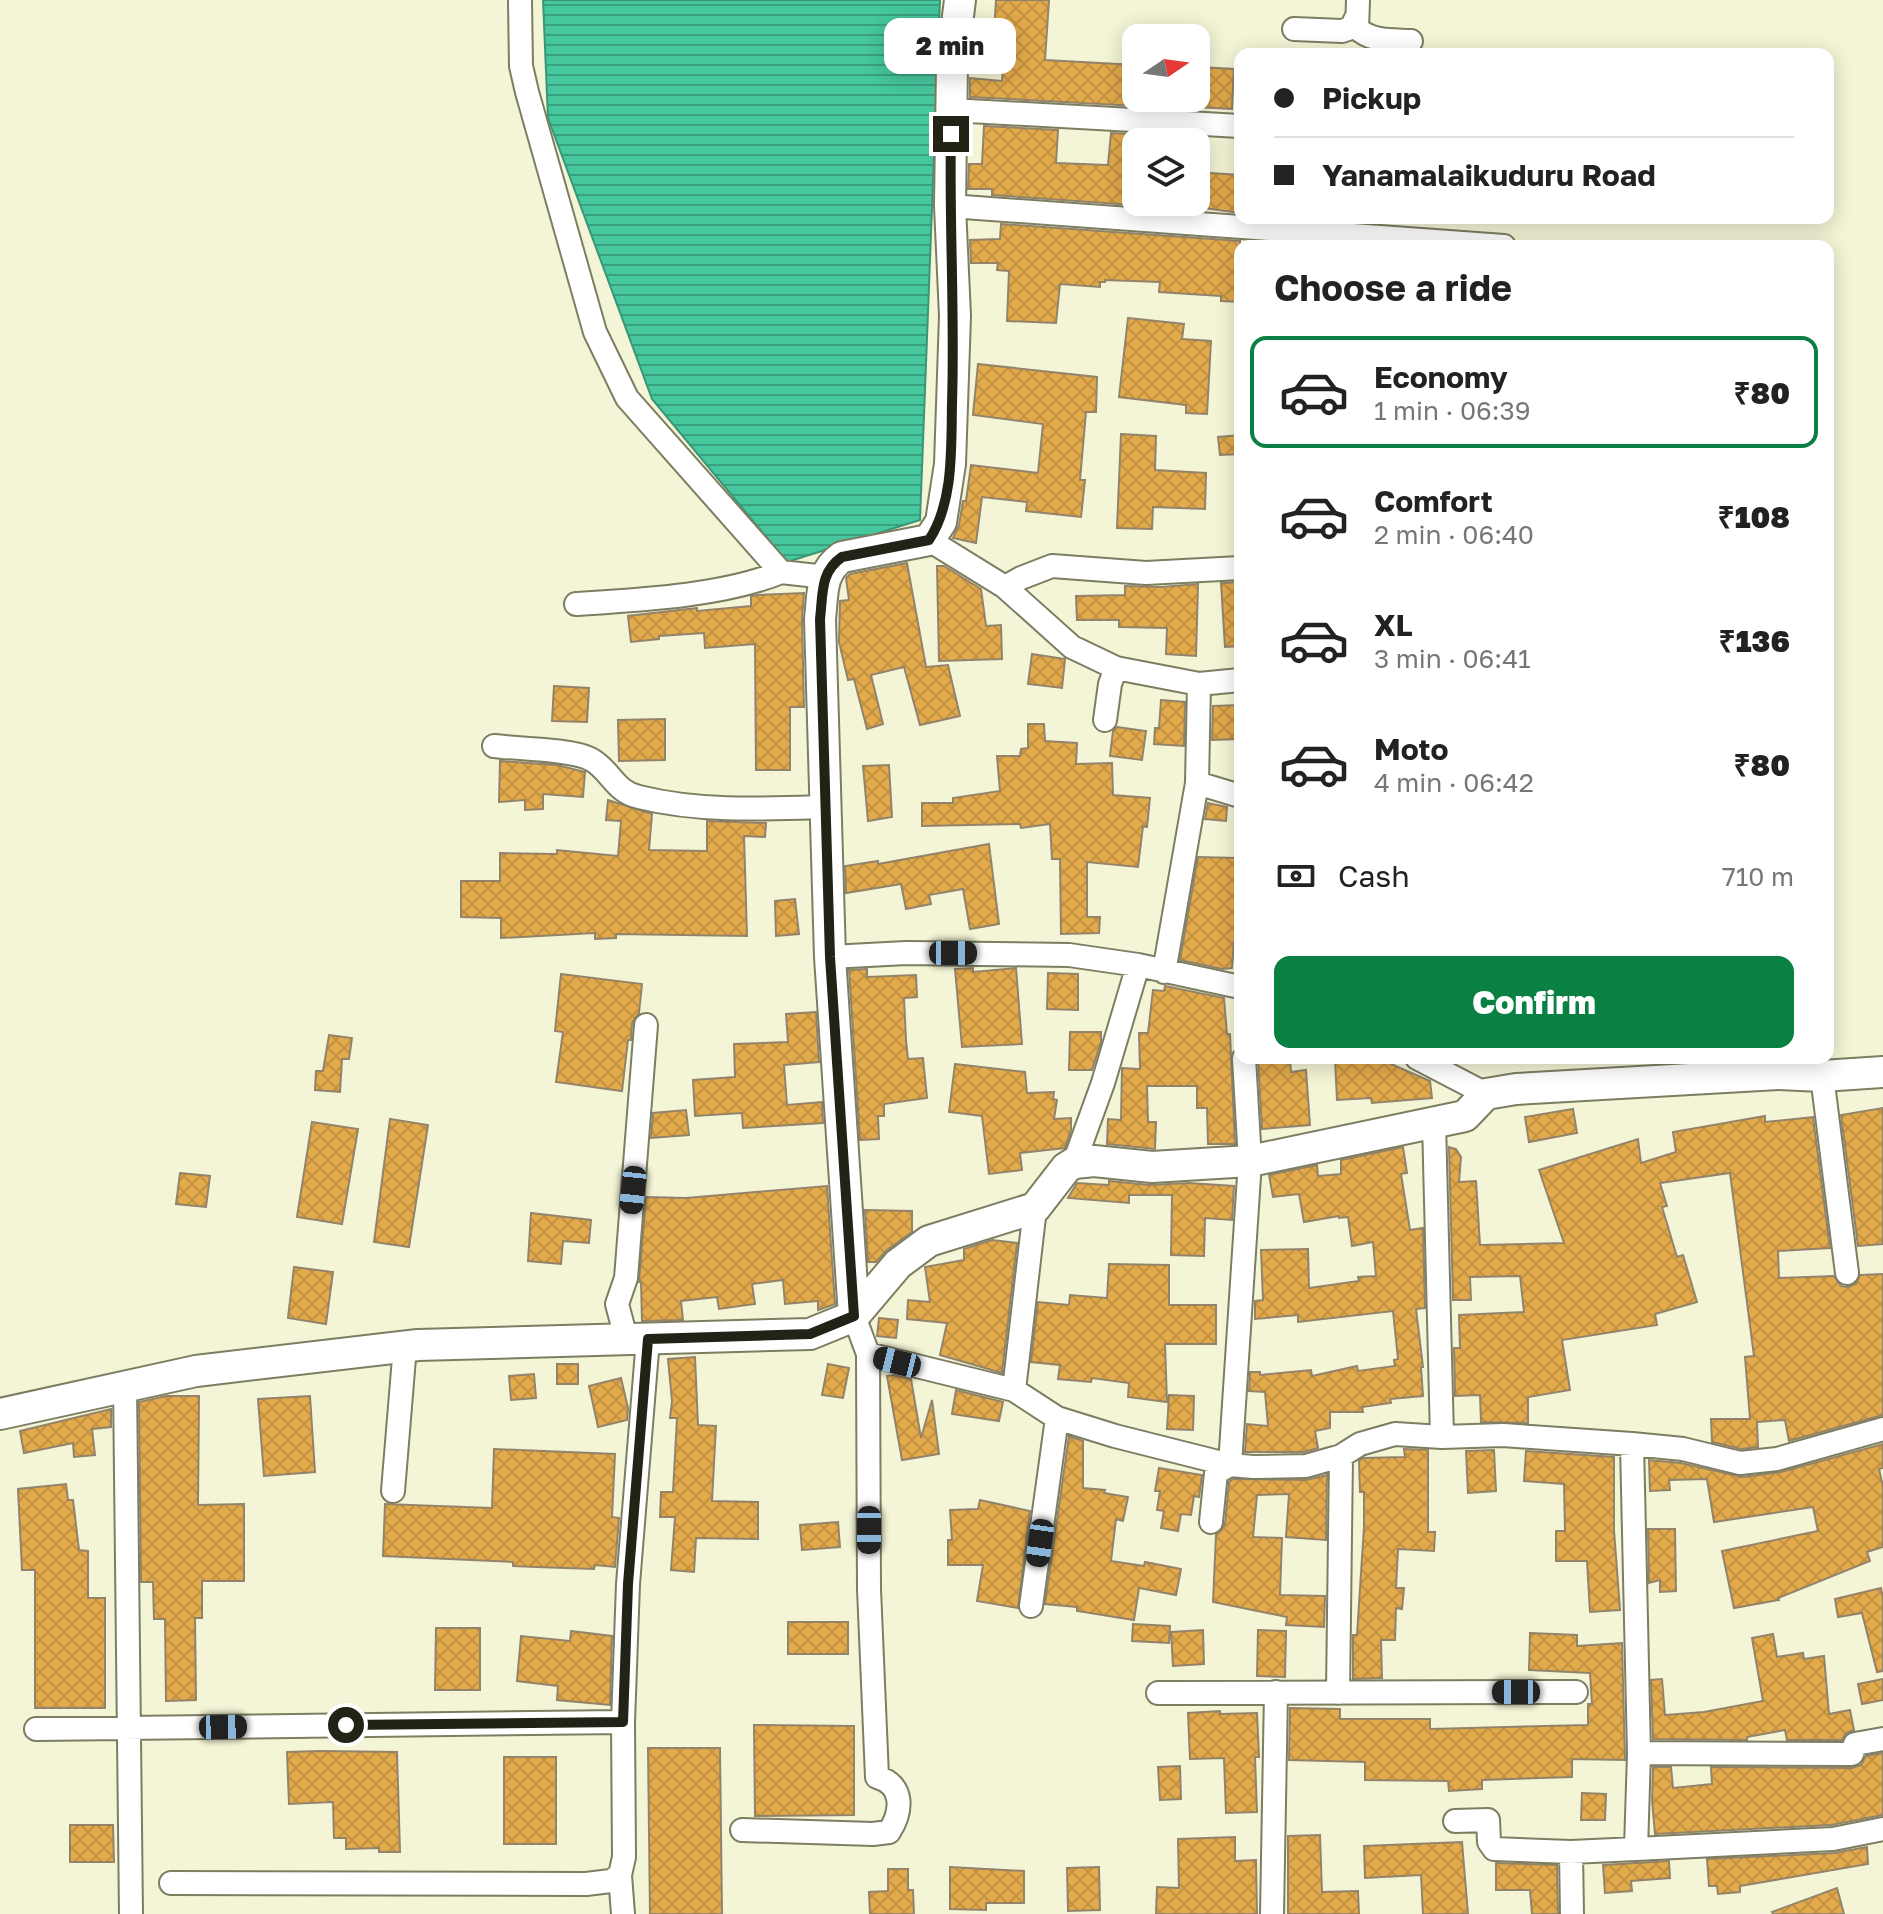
<!DOCTYPE html>
<html lang="en">
<head>
<meta charset="utf-8">
<style>
  body { margin:0; font-family:"Golos Text",sans-serif; background:#f6f6f6; color:#222; height:100vh; display:flex; flex-direction:column; font-size:30px; white-space:nowrap }
  * { box-sizing:border-box; margin:0 }
  p { font-size:26px; color:#767676 }
  .icon { flex:none; width:44px; height:44px; fill:none; stroke:currentColor; stroke-width:2; stroke-linecap:round; stroke-linejoin:round }
  .map { position:relative; flex:1; overflow:hidden }
  .details { position:absolute; left:1234px; top:240px; width:600px; height:824px; display:flex; flex-direction:column; background:#fff; border-radius:16px; box-shadow:0 4px 20px #0003 }
  .details>* { flex:none }
  .hud { position:absolute; left:1234px; top:48px; width:600px; height:176px; border-radius:16px; box-shadow:0 4px 20px #0003; display:grid; align-content:center; height:176px; padding:0 40px; background:#fff }
  .needle { width:52px; rotate:77deg }
  .controls { position:absolute; left:1122px; top:24px; display:grid; gap:16px }
  .controls a { display:grid; place-items:center; width:88px; height:88px; border-radius:16px; background:#fff; box-shadow:0 4px 20px #0003; font-size:40px }
  .end { position:absolute; width:36px; height:36px; margin:-18px; border:10px solid #222217; background:#fff; box-shadow:0 0 0 4px #fff }
  .from { border-radius:50% }
  .bubble { position:absolute; height:56px; border-radius:16px; background:#fff; box-shadow:0 4px 20px #0003; font-size:26px; font-weight:800; line-height:56px; text-align:center }
  .car { position:absolute; width:24px; height:48px; margin:-24px -12px; border-radius:10px; box-shadow:0 0 6px 2px #0007; background:linear-gradient(#222 24%,#8ab4d8 0 40%,#222 0 76%,#8ab4d8 0 86%,#222 0) }
  .hud b { display:flex; align-items:center; gap:28px; height:76px; font-size:30px }
  .hud b+b { border-top:2px solid #e0e0e0 }
  .hud i { width:20px; height:20px; background:#222 }
  ul { padding:0; list-style:none }
  li { display:flex; align-items:center; gap:24px; height:112px; margin:0 16px 12px; padding:0 24px; border:4px solid transparent; border-radius:16px }
  li div { flex:1 }
  li b { display:block; font-size:30px }
  li em { font-style:normal; font-weight:800 }
  li.active { border-color:#0b8043 }
  li>.icon { width:72px; height:72px; stroke-width:1.5 }
  h2 { padding:0 40px; font-size:36px; line-height:96px }
  .pay { display:flex; align-items:center; gap:20px; height:88px; padding:0 40px; font-size:30px }
  .pay p { margin-inline-start:auto }
  .cta { display:flex; gap:16px; margin-top:auto; padding:16px 40px }
  .cta a { flex:1; height:92px; border-radius:16px; background:#0b8043; color:#fff; font-size:32px; font-weight:800; line-height:92px; text-align:center }
  .map>svg:first-child { display:block }
  .water { fill:url(#water-rules); stroke:#3b9676; stroke-width:2 }
  .building { fill:url(#building-cross-hatch); stroke:#93836a; stroke-width:2 }
  .lines { fill:none; stroke-linecap:round; stroke-linejoin:round }
  .street-casing { stroke:#7d7d62; stroke-width:26 }
  .secondary-casing { stroke:#7d7d62; stroke-width:34 }
  .street { stroke:#fff; stroke-width:22 }
  .secondary { stroke:#fff; stroke-width:30 }
  .route { stroke:#222217; stroke-width:10 }
</style>
</head>
<body>
<div class="map">
<svg width="1883" height="1914" viewBox="0 0 1883 1914">
  <defs>
    <pattern id="water-rules" width="6" height="5" patternUnits="userSpaceOnUse" patternTransform="scale(2)"><rect width="6" height="5" fill="#46c79e"/><path d="M0 2.5h6" fill="none" stroke="#3aa180"/></pattern>
    <pattern id="building-cross-hatch" width="8" height="8" patternUnits="userSpaceOnUse" patternTransform="scale(2)"><rect width="8" height="8" fill="#e3aa4b"/><path d="M0 0l8 8M0 8l8-8" fill="none" stroke="#c29241"/></pattern>
  </defs>
  <rect width="100%" height="100%" fill="#f4f5d6"/>
  <path class="water" d="M543 0H940L920 520 787 562 652 399 548 118Z"/>
  <path class="building" d="M996 0H1049L1045 60 1136 65V98H1195L1194 109 970 97V78L1002 81 1004 49 993 48Z
    M1199 67 1234 69 1232 109 1196 107V69Z
    M984 126 1058 130 1056 163 1108 165 1111 133 1172 136 1171 142H1136L1132 205 992 195V189H968L969 164H982Z
    M1196 172 1240 175V213L1196 207Z
    M1001 224 1240 241V302L1221 301V296L1159 292 1160 282 1105 280V282H1100V287L1060 284 1056 323 1007 321 1009 271 997 270 998 263H971L970 240 1000 239Z
    M1128 318 1184 324 1182 339 1211 341 1207 414 1186 413V405L1119 397Z
    M978 364 1097 377 1096 412H1086L1080 480H1085L1081 517 1026 511 1027 502 982 497 976 543 953 538 959 525 963 501H966L971 465 1038 473 1043 424 973 415Z
    M1121 434 1156 436 1155 470 1206 473 1205 509 1153 507 1152 529 1117 528Z
    M1240 435V454L1220 455 1218 437Z
    M907 563 926 667 948 665 960 716 920 725 904 667 871 675 883 724 867 729 854 679 848 680 839 642 840 601 849 600 846 578 850 574Z
    M937 566H944L981 589 986 626 1001 625 1002 659 939 661Z
    M1240 582V646L1225 647 1221 583Z
    M1198 584 1196 656 1166 654 1167 628 1119 627V620H1077L1076 596 1125 595V586L1161 587Z
    M804 593 802 619 804 707H790V770H756L755 644 705 648 704 633 659 636V639L631 642 628 616 688 609 697 608V611L751 606V596L759 595Z
    M1032 654 1065 659 1062 688 1028 684Z
    M554 686 589 688 587 722 552 721Z
    M1161 700 1185 702 1184 746 1154 744 1155 728H1159Z
    M1240 705V739L1212 740 1213 706Z
    M665 719V760L619 761 618 720Z
    M1028 724H1044L1045 741 1077 743 1076 764 1112 763 1113 795 1150 798 1147 827 1143 826 1138 867 1087 862V917H1100L1099 933 1061 934 1060 859H1052L1050 824 1021 828 1020 824 922 826V803H953V798L1000 791 997 756H1020L1021 749 1028 748Z
    M1117 727 1146 731 1142 760 1110 756 1113 731Z
    M500 761 557 765 585 772 583 797 543 794V809L525 810V800L499 802Z
    M889 765 892 817 868 821 863 766Z
    M608 800 652 814 649 850 707 851V821L766 823 765 837 744 836 747 936 616 934V938L595 939V933L501 938V918L461 917V881H500V853L557 854V850L618 856 621 821 606 820Z
    M1208 803 1227 807 1226 821 1205 819Z
    M989 844 999 924 970 929 963 889 929 895 931 904 906 909 901 884 846 893 845 866 878 861V864Z
    M1198 857 1237 858 1235 918 1240 919V938H1236L1234 942 1232 968 1222 969 1180 960Z
    M795 899 799 934 776 936 775 901Z
    M973 968V972L1016 968 1022 1044 962 1047 955 969Z
    M867 969V977L916 975 917 997 904 998 906 1040 908 1059 923 1058 927 1098 884 1104V1116H878L879 1139 860 1140 849 970Z
    M1048 973 1078 974V1010L1047 1009Z
    M561 974 642 984 639 1013 632 1023 631 1040H628L622 1091 556 1082 563 1032 555 1031Z
    M1165 986 1224 998 1227 1034H1230L1235 1144H1208L1207 1108H1197V1086H1147L1148 1122H1156L1155 1149 1107 1144 1108 1119 1121 1120 1122 1068 1140 1069 1139 1033H1148L1153 990 1164 991Z
    M816 1012 819 1062 784 1065 787 1105 822 1102 823 1123 743 1128 742 1113 695 1116 693 1080 735 1077 734 1044 788 1042 786 1014Z
    M1070 1032H1101V1042L1092 1070H1069Z
    M329 1035 352 1038 349 1059H342L340 1092 315 1090 316 1071H323Z
    M1258 1058H1290L1291 1072 1306 1070 1310 1125 1262 1129Z
    M1358 1058V1062L1382 1060 1430 1081 1432 1098 1372 1103 1371 1098 1337 1100 1335 1060Z
    M955 1064 1025 1072 1027 1093 1054 1092 1053 1099 1057 1100 1054 1119 1071 1118V1130L1065 1148 1020 1153 1022 1170 989 1174 982 1116 949 1112Z
    M1883 1108V1244L1858 1246 1841 1115Z
    M1573 1109 1577 1133 1529 1142 1525 1117Z
    M686 1110 689 1135 651 1138 653 1113Z
    M1765 1116V1122L1813 1117 1830 1248 1778 1251 1779 1278 1834 1276 1841 1286 1848 1287 1856 1284 1860 1275 1883 1274V1415L1789 1441 1785 1420 1757 1422 1758 1447 1741 1449 1712 1442 1711 1419H1750L1745 1357 1754 1356 1730 1173 1660 1183 1667 1206 1662 1207 1677 1257 1683 1255 1697 1302 1655 1314 1657 1325 1562 1340 1570 1390 1528 1397V1423L1481 1422 1480 1395 1455 1396 1454 1348H1460L1459 1315 1524 1312 1520 1276 1470 1277 1471 1300H1453L1449 1147 1456 1149 1461 1157 1459 1182 1476 1181 1480 1245 1564 1243 1539 1170 1638 1139 1641 1163 1676 1152 1673 1132Z
    M390 1119 428 1125 409 1247 374 1242Z
    M312 1122 358 1129 342 1224 297 1217Z
    M1403 1147 1407 1173 1401 1174 1410 1230 1423 1228 1425 1308 1416 1309 1423 1367H1421L1423 1396 1390 1399 1391 1403 1362 1407 1363 1412H1330V1428L1315 1431 1318 1448 1304 1452H1245L1247 1424 1268 1426 1265 1392 1249 1391 1250 1372H1260V1375L1311 1370 1312 1376 1357 1366 1358 1371 1395 1366 1394 1360 1398 1359 1393 1311 1298 1322V1315L1255 1319V1301L1263 1300 1261 1250 1308 1249 1309 1288 1359 1281 1358 1277 1376 1276 1373 1242 1352 1246 1348 1217 1339 1218V1216L1304 1222 1299 1194 1273 1197 1269 1175 1317 1165 1318 1176 1341 1174V1160Z
    M180 1173 210 1176 206 1207 176 1204Z
    M1109 1181 1150 1185 1189 1183 1234 1186 1232 1220 1205 1218 1204 1256 1171 1255 1172 1195H1129V1203L1068 1198 1077 1183 1109 1185Z
    M827 1186 835 1304 818 1310V1301L785 1304 783 1280 752 1284 755 1304 719 1309 717 1297 681 1301 683 1320 642 1321 641 1282H639L646 1197 686 1198Z
    M865 1210 912 1211V1232L887 1250 876 1262H868Z
    M531 1213 591 1220 589 1243 563 1241 561 1264 528 1261Z
    M992 1240 1017 1243 1002 1373 940 1355 947 1323 907 1319 908 1300 930 1302 925 1267 964 1260V1249Z
    M1109 1264 1169 1265V1305H1216V1344H1165L1167 1402 1128 1397 1129 1383 1092 1378 1091 1382 1058 1379 1060 1365 1031 1362 1038 1302 1069 1305 1070 1295 1107 1298Z
    M294 1267 333 1272 326 1324 288 1318Z
    M879 1318 898 1320 896 1338 877 1336Z
    M695 1357 698 1425 716 1426 712 1501 758 1502V1539L696 1538 694 1572 671 1570 675 1517H660L661 1492H673L677 1418H670L672 1401 668 1359Z
    M557 1364H578V1384H557Z
    M828 1364 849 1368 843 1398 822 1395Z
    M534 1374 536 1398 511 1400 509 1376Z
    M894 1375 911 1379 921 1438 932 1400 939 1454 902 1460 887 1376Z
    M621 1378 628 1408 627 1420 598 1427 589 1386Z
    M956 1390 1003 1402 999 1421 952 1414Z
    M1169 1395 1194 1396 1193 1430 1167 1429Z
    M166 1396H199L198 1505 244 1504V1581H202V1618H195L196 1700 166 1701 165 1619H154L153 1582H141L139 1402Z
    M310 1396 315 1472 264 1476 258 1399Z
    M111 1409V1427L92 1429 95 1455 74 1457 73 1443 24 1453 20 1431Z
    M1069 1436 1083 1441V1488L1105 1490 1104 1493 1128 1497 1123 1521 1116 1519 1111 1561 1144 1566 1145 1562 1181 1569 1176 1595 1139 1588 1134 1620 1077 1611V1607L1045 1604Z
    M1883 1444V1468L1879 1469 1883 1486V1547L1867 1552 1870 1561 1778 1598 1779 1600 1734 1608 1722 1551 1818 1531 1813 1507 1714 1522 1707 1479 1669 1480 1670 1490 1650 1491 1649 1460 1681 1463 1742 1477 1781 1472Z
    M494 1449 615 1454 612 1517 619 1518 615 1567 595 1565 594 1569 536 1567 513 1566V1562L383 1556 385 1504 492 1508Z
    M1404 1449 1428 1450V1532H1435L1434 1551 1398 1549 1396 1588H1404L1402 1609 1396 1608 1395 1640H1381L1382 1678 1353 1679V1635H1357L1364 1527V1492H1360L1359 1461 1363 1458 1405 1457Z
    M1494 1450 1496 1491 1468 1493 1466 1451Z
    M1526 1451 1614 1457V1530L1620 1610 1590 1612 1587 1561H1556V1531H1565L1564 1484 1524 1481Z
    M1159 1468 1202 1475 1199 1497 1194 1496 1191 1515 1181 1514 1178 1531 1161 1528 1164 1511 1157 1510 1160 1491H1155Z
    M1327 1475 1326 1540 1286 1537 1289 1494 1257 1495 1253 1537 1282 1538 1280 1595 1325 1596 1324 1627 1286 1625 1287 1617 1213 1602 1216 1535 1225 1524 1229 1482 1233 1479 1306 1480Z
    M66 1484 68 1500H73L79 1550 88 1551V1598H105V1708H35V1570H22L18 1489Z
    M980 1500 1030 1511 1018 1608 977 1601 983 1565H948V1540H952L950 1510 978 1509Z
    M838 1522 840 1547 802 1550 800 1525Z
    M1648 1529H1675L1676 1591 1660 1592V1580L1649 1583Z
    M1881 1588 1883 1598V1671L1877 1672 1862 1613 1838 1617 1835 1599Z
    M788 1622H848V1654H788Z
    M1133 1624 1170 1626 1169 1643 1132 1641Z
    M436 1628H480V1690H435Z
    M1203 1630 1204 1664 1173 1666 1171 1632Z
    M1258 1630 1286 1631 1285 1677 1257 1676Z
    M571 1631 612 1636 610 1705 557 1700 558 1686 517 1681 521 1636 570 1641Z
    M1530 1633 1577 1635V1646L1622 1643 1625 1760 1572 1759V1777L1482 1780V1789L1449 1791 1448 1781 1365 1780V1762L1289 1760 1290 1708 1340 1709V1719H1430V1729L1588 1725V1704H1592L1590 1673 1529 1670Z
    M1773 1634 1777 1657 1803 1653 1804 1659 1824 1656 1829 1714 1850 1710 1854 1730 1846 1733 1842 1740H1787L1785 1730 1747 1737V1740L1653 1739 1651 1680 1662 1679 1665 1715 1704 1712 1763 1701 1752 1638Z
    M1883 1679V1700L1862 1704 1858 1684Z
    M1220 1711V1714L1257 1713 1259 1757H1255L1257 1812 1226 1813 1224 1758 1190 1759 1188 1713Z
    M754 1725 854 1726V1815L755 1816Z
    M648 1748H720L722 1914H650Z
    M321 1751 397 1752 400 1852H379V1848L346 1849V1838H334L333 1802 289 1804 287 1752Z
    M1883 1753V1815L1831 1825 1655 1834 1652 1800 1653 1767H1671L1673 1788 1712 1784 1711 1767 1852 1768 1861 1765 1866 1756Z
    M504 1757H556V1844H504Z
    M1180 1766 1181 1799 1160 1800 1158 1767Z
    M1582 1793 1606 1794 1605 1820H1581Z
    M70 1825H113L114 1862H70Z
    M1320 1835 1322 1892 1358 1891 1359 1914H1288V1836Z
    M1235 1837V1861L1256 1860 1257 1914H1156L1157 1887 1179 1888 1178 1839Z
    M1462 1842 1468 1914H1423L1421 1875 1365 1878 1364 1846Z
    M1867 1847 1868 1864 1740 1886V1892L1718 1894 1717 1886H1709L1707 1859 1834 1853Z
    M1669 1861 1670 1878 1631 1881 1632 1891 1605 1893 1603 1865Z
    M1496 1863 1557 1865 1558 1914H1532L1530 1890H1496Z
    M950 1867 1024 1871V1903H986V1910L950 1909Z
    M1099 1867 1100 1910 1068 1911 1067 1868Z
    M888 1869H908V1890H913L914 1914H870L869 1892 888 1891Z
    M1837 1888 1844 1914H1773L1772 1912Z"/>
  <g class="lines">
    <g class="street-casing">
      <path id="street" d="M520 0 521 66 527 92 595 332 627 398 781 572 826 577
        M1358 0 1357 28C1371 42 1392 40 1411 41
        M1294 29 1342 31 1351 28 1356 18
        M951 110 1240 126
        M950 206 1504 246
        M929 540 1005 587 1072 647 1116 668 1199 684 1240 680
        M1005 587 1021 578 1052 566 1146 573 1240 568
        M576 604C638 600 724 596 781 572
        M1105 720 1110 684 1116 668
        M494 746C517 749 574 749 592 760 611 771 615 792 639 797 699 812 763 809 824 807
        M1197 783 1240 796
        M830 957 906 953 1069 955 1138 965
        M1164 972 1197 783 1199 684
        M1417 1058 1486 1094
        M1822 1076 1847 1273
        M1434 1122 1442 1437
        M1074 1163 1103 1083 1138 965 1240 987
        M626 1338 617 1304 626 1278 646 1025
        M868 1354 1014 1390 1057 1418 1115 1436 1230 1465 1253 1467 1306 1466 1341 1456 1360 1444 1395 1434 1442 1437 1503 1435 1632 1444 1683 1449 1740 1463 1777 1459 1883 1429
        M125 1385 131 1914
        M1014 1390 1035 1208
        M1632 1444 1639 1753 1636 1849
        M393 1491 405 1346
        M1211 1522 1216 1473 1230 1465 1250 1161 1244 1058
        M1031 1606 1057 1418
        M1158 1693 1576 1692
        M1338 1693 1341 1456
        M36 1729 623 1722
        M1639 1753 1852 1754 1855 1744 1883 1739
        M1455 1821 1488 1820 1489 1842 1494 1849 1571 1852 1636 1849 1833 1839 1883 1829
        M742 1830 873 1834 889 1832C902 1812 905 1785 877 1777L869 1589 868 1354 854 1316
        M1571 1852 1572 1914
        M620 1875 623 1914
        M171 1883 586 1884 611 1881 620 1875 624 1857 623 1722 628 1584 648 1339
        M1272 1914 1276 1692"/>
    </g>
    <g class="secondary-casing">
      <path id="secondary" d="M854 1316 830 957 820 619C823 594 820 572 842 557L929 540 941 522 950 464 955 316 950 206 952 64 960 0
        M0 1414 196 1371 418 1345 810 1334 854 1316 898 1264 929 1241 1035 1208 1066 1168 1074 1163 1094 1161 1152 1167 1250 1161 1465 1116 1486 1094 1516 1089 1778 1074 1822 1076 1883 1072"/>
    </g>
    <use href="#street" class="street"/>
    <use href="#secondary" class="secondary"/>
  </g>
  <g class="lines">
    <path class="route" d="M346 1725 623 1722 628 1584 648 1339 810 1334 854 1316 830 957 820 619C823 594 820 572 842 557L929 540C954 502 951 448 952 403 955 313 949 224 951 134"/>
  </g>
</svg>
<div class="controls">
<a><svg class="needle" viewBox="-14 -14 28 28"><path d="M0-13l5 13h-10z" fill="#e53935"/><path d="M0 13l5-13h-10z" fill="#767676"/></svg></a>
<a><svg class="icon" aria-label="layers" viewBox="0 0 24 24"><path d="M12 4l9 5-9 5-9-5zM3 14l9 5 9-5"/></svg></a>
</div>
<i class="end from" style="left:346px;top:1725px"></i>
<i class="end" style="left:951px;top:134px"></i>
<div class="bubble" style="left:884px;top:18px;width:132px">2 min</div>
<i class="car" style="left:953px;top:953px;rotate:90deg"></i>
<i class="car" style="left:633px;top:1190px;rotate:186deg"></i>
<i class="car" style="left:897px;top:1362px;rotate:284deg"></i>
<i class="car" style="left:869px;top:1530px;rotate:180deg"></i>
<i class="car" style="left:1040px;top:1543px;rotate:188deg"></i>
<i class="car" style="left:1516px;top:1692px;rotate:270deg"></i>
<i class="car" style="left:223px;top:1727px;rotate:89deg"></i>
<div class="hud">
<b><i class="from"></i>Pickup</b>
<b><i></i>Yanamalaikuduru Road</b>
</div>
<section class="details">
<h2>Choose a ride</h2>
<ul>
<li class="active"><svg class="icon" aria-label="car" viewBox="0 0 24 24"><path d="M5 17H2v-5l4-1 3-4h7l3 4 3 1v5h-3M9 17h6M6 11h13"/><circle cx="7" cy="17" r="2"/><circle cx="17" cy="17" r="2"/></svg><div><b>Economy</b><p>1 min · 06:39</p></div><em>₹80</em></li>
<li><svg class="icon" aria-label="car" viewBox="0 0 24 24"><path d="M5 17H2v-5l4-1 3-4h7l3 4 3 1v5h-3M9 17h6M6 11h13"/><circle cx="7" cy="17" r="2"/><circle cx="17" cy="17" r="2"/></svg><div><b>Comfort</b><p>2 min · 06:40</p></div><em>₹108</em></li>
<li><svg class="icon" aria-label="car" viewBox="0 0 24 24"><path d="M5 17H2v-5l4-1 3-4h7l3 4 3 1v5h-3M9 17h6M6 11h13"/><circle cx="7" cy="17" r="2"/><circle cx="17" cy="17" r="2"/></svg><div><b>XL</b><p>3 min · 06:41</p></div><em>₹136</em></li>
<li><svg class="icon" aria-label="car" viewBox="0 0 24 24"><path d="M5 17H2v-5l4-1 3-4h7l3 4 3 1v5h-3M9 17h6M6 11h13"/><circle cx="7" cy="17" r="2"/><circle cx="17" cy="17" r="2"/></svg><div><b>Moto</b><p>4 min · 06:42</p></div><em>₹80</em></li>
</ul>
<div class="pay"><svg class="icon" aria-label="cash" viewBox="0 0 24 24"><path d="M3 7h18v10H3z"/><circle cx="12" cy="12" r="2"/></svg>Cash<p>710 m</p></div>
<div class="cta"><a>Confirm</a></div>
</section>
</div>
</body>
</html>
